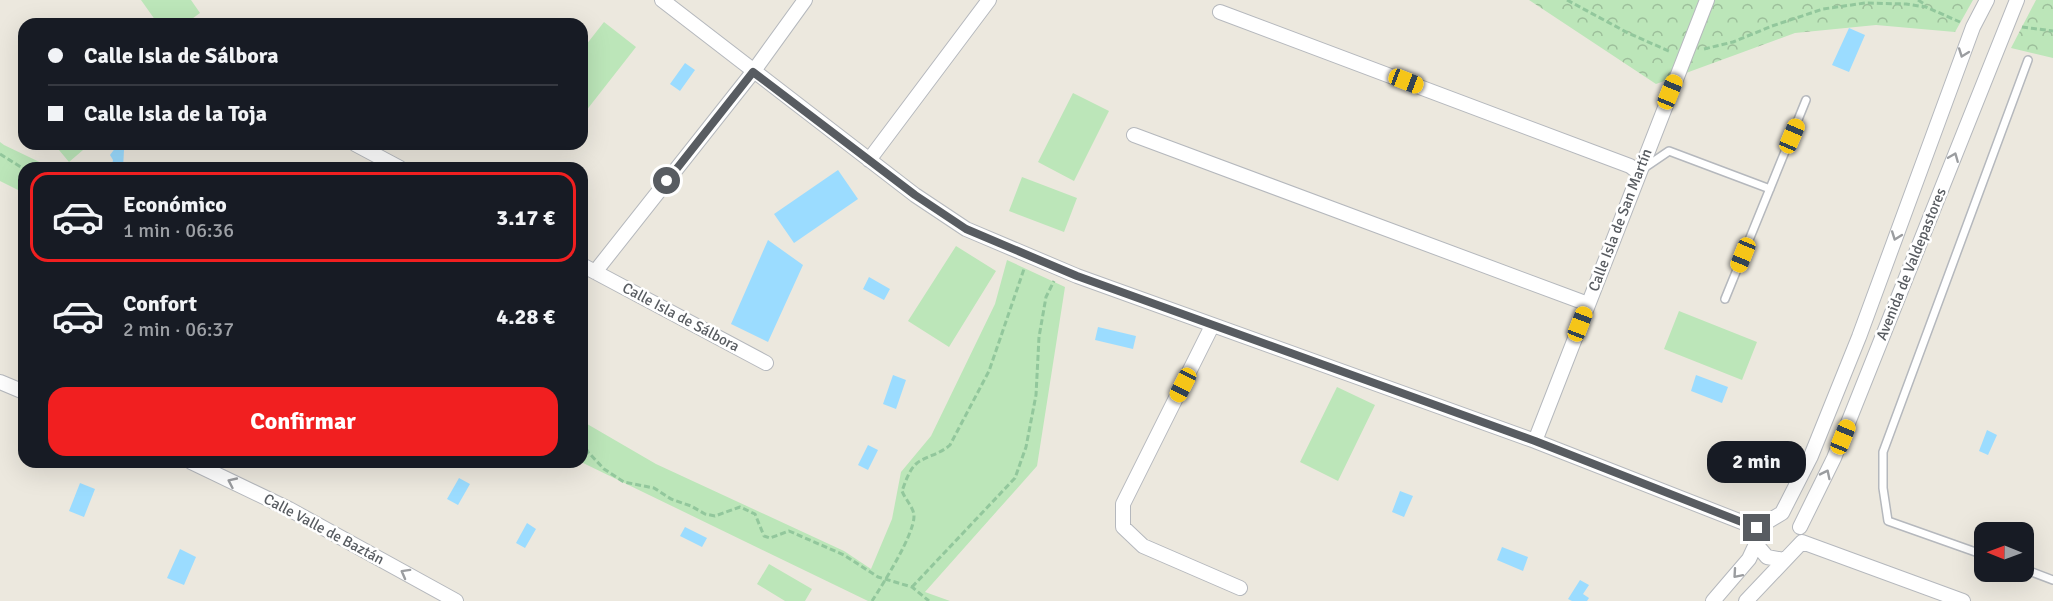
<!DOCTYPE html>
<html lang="es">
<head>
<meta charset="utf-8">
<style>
  body { margin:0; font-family:Signika,sans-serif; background:#242831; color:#f1f3f6; height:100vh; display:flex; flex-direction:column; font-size:22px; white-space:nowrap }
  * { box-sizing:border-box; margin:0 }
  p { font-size:20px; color:#9ea1a6 }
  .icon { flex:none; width:33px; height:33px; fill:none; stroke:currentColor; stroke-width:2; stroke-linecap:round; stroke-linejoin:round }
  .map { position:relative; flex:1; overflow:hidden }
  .details { position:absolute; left:18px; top:162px; width:570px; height:306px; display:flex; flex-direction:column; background:#171b24; border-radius:18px; box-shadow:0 6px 24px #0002 }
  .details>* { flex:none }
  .top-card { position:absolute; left:18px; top:18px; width:570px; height:132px; border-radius:18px; box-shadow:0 6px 24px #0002; display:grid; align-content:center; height:132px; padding:0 30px; background:#171b24 }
  .needle { width:39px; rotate:271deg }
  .tools { position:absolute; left:1974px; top:522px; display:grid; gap:12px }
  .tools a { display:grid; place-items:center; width:60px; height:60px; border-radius:12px; background:#171b24; box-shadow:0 6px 24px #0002; font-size:30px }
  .end { position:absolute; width:27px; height:27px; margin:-14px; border:8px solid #585c61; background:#fff; box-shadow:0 0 0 3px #fff }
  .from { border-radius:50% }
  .bubble { position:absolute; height:42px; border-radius:18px; background:#171b24; box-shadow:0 6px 24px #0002; font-size:20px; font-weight:700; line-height:42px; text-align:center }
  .car { position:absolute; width:18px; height:36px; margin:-18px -9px; border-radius:8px; box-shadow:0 0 4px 2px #0007; background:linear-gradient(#f5c518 24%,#345 0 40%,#f5c518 0 76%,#345 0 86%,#f5c518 0) }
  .top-card b { display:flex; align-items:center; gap:21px; height:57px; font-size:22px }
  .top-card b+b { border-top:2px solid #363941 }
  .top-card i { width:15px; height:15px; background:#f1f3f6 }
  ul { padding:10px 0 0; list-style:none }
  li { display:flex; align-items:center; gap:18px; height:90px; margin:0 12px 9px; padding:0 18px; border:3px solid transparent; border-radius:18px }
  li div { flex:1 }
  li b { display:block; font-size:22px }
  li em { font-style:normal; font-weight:700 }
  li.current { border-color:#f11f20 }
  li>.icon { width:54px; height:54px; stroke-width:1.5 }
  .action { display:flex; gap:12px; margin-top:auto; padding:12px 30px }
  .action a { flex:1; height:69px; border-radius:18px; background:#f11f20; color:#fff; font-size:24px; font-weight:700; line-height:69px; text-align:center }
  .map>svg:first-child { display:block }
  .forest { fill:url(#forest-crowns) }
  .green { fill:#bce6b9 }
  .water { fill:#9bdcff }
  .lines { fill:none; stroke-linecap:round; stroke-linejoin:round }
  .lane-casing { stroke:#b5b8bd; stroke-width:10 }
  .street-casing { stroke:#b5b8bd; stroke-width:16 }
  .path { stroke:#92c79c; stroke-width:3; stroke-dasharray:6 3; stroke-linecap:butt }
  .lane { stroke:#fff; stroke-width:7 }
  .street { stroke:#fff; stroke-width:14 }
  .oneway { stroke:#9b9da0 }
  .route { stroke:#585c61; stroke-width:8 }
  .labels { text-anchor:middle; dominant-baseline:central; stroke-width:5; stroke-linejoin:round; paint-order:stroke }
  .street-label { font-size:15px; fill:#585c61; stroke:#fff }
</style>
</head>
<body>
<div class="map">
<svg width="2053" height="601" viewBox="0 0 2053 601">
  <defs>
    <pattern id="forest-crowns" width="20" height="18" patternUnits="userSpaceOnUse" patternTransform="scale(1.5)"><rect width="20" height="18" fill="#bce6b9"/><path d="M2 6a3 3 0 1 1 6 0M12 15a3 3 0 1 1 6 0" fill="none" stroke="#9cbe9a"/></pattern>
  </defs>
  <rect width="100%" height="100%" fill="#ece8de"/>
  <path class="forest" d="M1529 0H1973L1955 32 1876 25 1795 33 1656 84Z
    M2036 0H2053V58L2011 48Z"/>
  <path class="green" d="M141 0H191L200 13 185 24H158Z
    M604 22 636 47 582 116V50Z
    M1073 93 1109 111 1074 181 1038 162Z
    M0 142 4 145 52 168H24V193L0 181Z
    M54 144H90L69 162Z
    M1022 177 1077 198 1064 232 1009 211Z
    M956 246 996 271 949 347 908 321Z
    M1007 260 1065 287 1037 466 925 592 950 601H868L581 462 582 421 656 464 844 551 871 569 892 519 901 472 931 436 995 304Z
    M1679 311 1757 342 1742 380 1664 349Z
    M1337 387 1375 405 1338 481 1300 462Z
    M769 564 812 589 805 601H785L757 584Z"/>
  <path class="water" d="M1849 28 1865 35 1849 72 1832 65Z
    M685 63 695 70 680 91 670 84Z
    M116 147 124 150 123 168H108L112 165 113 160 110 155Z
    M838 170 858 199 794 243 774 214Z
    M768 240 803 265 768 342 731 324Z
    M869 277 890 289 884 300 863 289Z
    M1098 327 1136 336 1133 349 1095 340Z
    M893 375 906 380 896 409 883 404Z
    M1696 375 1728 387 1722 403 1691 391Z
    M1987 430 1997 435 1988 455 1979 451Z
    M868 445 878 450 868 470 858 465Z
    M459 478 470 484 458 505 447 499Z
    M80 483 95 489 84 517 69 511Z
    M1400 491 1413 496 1404 517 1392 512Z
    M527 523 536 529 525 548 516 543Z
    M685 527 707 538 702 547 680 536Z
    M1502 547 1528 557 1523 571 1497 560Z
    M180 549 196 557 184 585 167 578Z
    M1580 580 1589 585 1583 594 1589 598 1587 601H1572L1568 599Z"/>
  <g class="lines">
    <g class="lane-casing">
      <path id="lane" d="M1644 168 1669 151 1770 189
        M1725 299 1806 100
        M1984 555 1888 521 1883 488V452L2028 60
        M2024 569 2053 580"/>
    </g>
    <g class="street-casing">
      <path id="street" d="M662 0 915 195 966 229 1077 276 1535 441 1757 528
        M1220 12 1630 166 1638 172
        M1134 135 1588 304
        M355 144 400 168
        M869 160 989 0
        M582 265 766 363
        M595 272 753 72 805 0
        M1212 326 1123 504V527L1143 546 1240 588
        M0 382 24 392
        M1535 441 1707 0
        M191 462 289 509 456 601
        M1782 513 1811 456 1859 337 1973 27 1987 0
        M1800 527 1834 458 2017 0
        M1757 528 1782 513
        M1756 538V544L1767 557 1784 560
        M1802 542 1963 601
        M1713 601 1749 559 1756 544
        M1746 601 1802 542"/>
    </g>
    <path class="path" d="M1567 0 1628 33 1671 52
      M1918 0 1926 5
      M2022 27 2053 31
      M1704 49 1733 42 1772 26 1823 9 1865 3 1906 4 1926 7 1960 22
      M0 154 24 169
      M582 440 588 452 604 469 624 482 654 488 671 499 691 506 705 514 715 516 740 507 755 514 764 536 770 538 789 531 844 555 878 577 912 587 929 601
      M912 587 1015 478 1026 447 1036 395 1039 337 1046 297 1054 281
      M872 601C883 584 914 535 914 516 914 508 905 499 902 491 905 483 909 470 916 464 925 456 939 455 950 445L989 371 1024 269"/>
    <use href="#lane" class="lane"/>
    <use href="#street" class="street"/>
  </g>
  <defs><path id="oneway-chevron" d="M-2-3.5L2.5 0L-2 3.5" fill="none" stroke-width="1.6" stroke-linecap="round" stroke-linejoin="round" transform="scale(1.5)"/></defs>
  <g class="oneway">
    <use href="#oneway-chevron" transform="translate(1963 53) rotate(110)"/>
    <use href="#oneway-chevron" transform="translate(1954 157) rotate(-68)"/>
    <use href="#oneway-chevron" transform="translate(1896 236) rotate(110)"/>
    <use href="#oneway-chevron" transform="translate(1826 474) rotate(-64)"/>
    <use href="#oneway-chevron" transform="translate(232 482) rotate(-155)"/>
    <use href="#oneway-chevron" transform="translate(405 573) rotate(-151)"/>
    <use href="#oneway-chevron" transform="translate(1737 574) rotate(131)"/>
  </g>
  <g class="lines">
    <path class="route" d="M667 181 753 72 915 195 966 229 1077 276 1535 441 1757 528"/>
  </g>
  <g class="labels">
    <g class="street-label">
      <text transform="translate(1620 220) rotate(-69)">Calle Isla de San Martín</text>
      <text transform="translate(1911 264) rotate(-68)">Avenida de Valdepastores</text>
      <text transform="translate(681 317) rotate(28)">Calle Isla de Sálbora</text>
      <text transform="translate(324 529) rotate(28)">Calle Valle de Baztán</text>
    </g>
  </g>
</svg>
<div class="tools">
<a><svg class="needle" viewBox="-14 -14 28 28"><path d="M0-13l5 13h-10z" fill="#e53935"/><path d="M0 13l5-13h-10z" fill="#9ea1a6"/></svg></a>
</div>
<i class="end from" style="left:667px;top:181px"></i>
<i class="end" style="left:1757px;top:528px"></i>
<div class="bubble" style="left:1707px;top:441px;width:99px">2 min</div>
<i class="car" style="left:1406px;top:81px;rotate:111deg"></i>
<i class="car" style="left:1670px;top:92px;rotate:22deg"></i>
<i class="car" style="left:1792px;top:136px;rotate:23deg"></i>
<i class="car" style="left:1743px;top:255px;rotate:202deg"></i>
<i class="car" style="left:1580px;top:324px;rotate:21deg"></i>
<i class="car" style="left:1183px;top:385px;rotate:207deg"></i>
<i class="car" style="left:1843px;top:437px;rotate:22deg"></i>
<div class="top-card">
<b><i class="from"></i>Calle Isla de Sálbora</b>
<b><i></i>Calle Isla de la Toja</b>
</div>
<section class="details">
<ul>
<li class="current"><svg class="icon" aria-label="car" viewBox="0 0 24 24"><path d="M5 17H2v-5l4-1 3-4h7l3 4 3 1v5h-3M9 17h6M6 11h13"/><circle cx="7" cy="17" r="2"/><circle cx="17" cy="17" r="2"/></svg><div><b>Económico</b><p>1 min · 06:36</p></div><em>3.17 €</em></li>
<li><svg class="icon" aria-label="car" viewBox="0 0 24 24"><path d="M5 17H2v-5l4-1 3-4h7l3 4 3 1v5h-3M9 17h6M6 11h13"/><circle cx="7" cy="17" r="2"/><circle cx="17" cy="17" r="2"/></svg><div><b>Confort</b><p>2 min · 06:37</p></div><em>4.28 €</em></li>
</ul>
<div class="action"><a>Confirmar</a></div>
</section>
</div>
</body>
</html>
